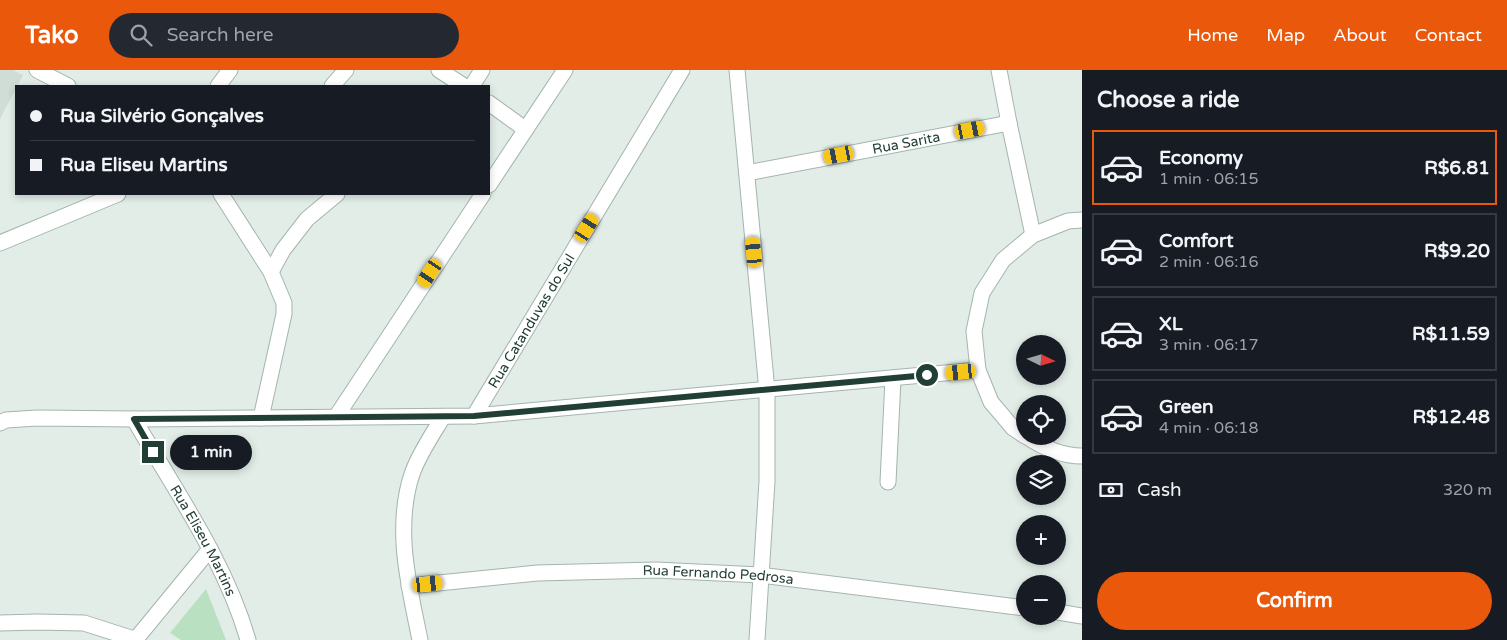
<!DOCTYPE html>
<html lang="en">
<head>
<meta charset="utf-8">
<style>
  body { margin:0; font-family:"Varela Round",sans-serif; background:#242831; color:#f1f3f6; height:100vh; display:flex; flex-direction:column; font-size:19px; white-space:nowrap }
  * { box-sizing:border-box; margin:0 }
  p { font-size:16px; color:#9ea1a6 }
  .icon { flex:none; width:28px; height:28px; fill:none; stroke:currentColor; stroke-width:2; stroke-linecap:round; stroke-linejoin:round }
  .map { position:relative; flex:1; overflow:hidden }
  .details { display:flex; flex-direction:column; background:#171b24; width:425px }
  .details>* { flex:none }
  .hud { position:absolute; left:15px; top:15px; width:475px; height:110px; border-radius:0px; box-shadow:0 2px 8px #0003; display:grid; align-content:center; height:110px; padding:0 15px; background:#171b24 }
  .needle { width:32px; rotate:95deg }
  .controls { position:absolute; left:1016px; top:265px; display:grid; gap:10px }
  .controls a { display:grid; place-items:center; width:50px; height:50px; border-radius:50%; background:#171b24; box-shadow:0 2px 8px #0003; font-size:25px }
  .end { position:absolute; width:22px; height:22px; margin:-11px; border:6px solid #213f34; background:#fff; box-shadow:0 0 0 2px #fff }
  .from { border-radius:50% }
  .bubble { position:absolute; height:35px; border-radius:18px; background:#171b24; box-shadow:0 2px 8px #0003; font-size:16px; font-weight:700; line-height:35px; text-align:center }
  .car { position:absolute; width:15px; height:30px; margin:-15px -8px; border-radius:6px; box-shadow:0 0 4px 1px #0007; background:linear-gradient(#f5c518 24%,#345 0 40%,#f5c518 0 76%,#345 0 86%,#f5c518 0) }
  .hud b { display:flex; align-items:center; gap:18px; height:48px; font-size:19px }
  .hud b+b { border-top:1px solid #363941 }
  .hud i { width:12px; height:12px; background:#f1f3f6 }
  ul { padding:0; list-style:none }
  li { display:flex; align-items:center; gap:15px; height:75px; margin:0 10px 8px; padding:0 5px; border:2px solid #363941; border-radius:0px }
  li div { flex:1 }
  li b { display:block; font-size:19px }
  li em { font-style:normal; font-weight:700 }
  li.on { border-color:#ea580c }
  li>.icon { width:45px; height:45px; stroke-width:1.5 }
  h2 { padding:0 15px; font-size:22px; line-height:60px }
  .pay { display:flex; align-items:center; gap:12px; height:55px; padding:0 15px; font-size:19px }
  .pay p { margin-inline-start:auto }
  .action { display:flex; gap:10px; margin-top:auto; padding:10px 15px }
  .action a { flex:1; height:58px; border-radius:30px; background:#ea580c; color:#fff; font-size:20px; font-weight:700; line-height:58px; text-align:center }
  header { display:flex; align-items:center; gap:30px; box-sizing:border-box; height:70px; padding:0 25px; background:#ea580c; color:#fff }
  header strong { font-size:24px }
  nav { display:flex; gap:28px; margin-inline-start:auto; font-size:18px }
  .search { width:350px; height:45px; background:#242831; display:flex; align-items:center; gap:12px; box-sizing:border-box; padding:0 18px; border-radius:28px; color:#9ea1a6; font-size:19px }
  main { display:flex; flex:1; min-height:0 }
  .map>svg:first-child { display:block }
  .built { fill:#d0ddd6 }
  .green { fill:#b9e0c0 }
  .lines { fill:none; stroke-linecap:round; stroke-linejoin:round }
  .minor-casing { stroke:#a4b5ae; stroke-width:17 }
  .minor { stroke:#fff; stroke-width:15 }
  .route { stroke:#213f34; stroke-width:6 }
  .labels { text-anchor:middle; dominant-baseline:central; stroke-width:4; stroke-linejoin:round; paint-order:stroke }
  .street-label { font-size:14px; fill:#213f34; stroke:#f3f9f5 }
</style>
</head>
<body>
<header>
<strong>Tako</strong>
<div class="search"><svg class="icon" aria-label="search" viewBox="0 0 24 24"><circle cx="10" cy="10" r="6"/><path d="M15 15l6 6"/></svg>Search here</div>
<nav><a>Home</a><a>Map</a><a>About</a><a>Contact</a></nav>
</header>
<main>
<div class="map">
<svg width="1082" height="570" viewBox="0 0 1082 570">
  <rect width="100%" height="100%" fill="#e2ede7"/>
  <path class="built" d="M0 0H13L23 5 0 49Z"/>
  <path class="green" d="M206 519 226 570H181L170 563Z"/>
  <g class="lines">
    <g class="minor-casing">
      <g id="minor">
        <path d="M37 0 68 16"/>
        <path d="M439 0 464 16"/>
        <path d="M737 0 767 321V411L757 570"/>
        <path d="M999 0 1009 53 1033 165"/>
        <path d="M218 16 230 0"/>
        <path d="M332 16 346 0"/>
        <path d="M472 16 482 0"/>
        <path d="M489 33 525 59"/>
        <path id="s1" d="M747 103 1009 53"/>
        <path d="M489 115 565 0"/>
        <path d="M221 124 271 202 284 233V244L261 348"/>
        <path d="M0 173 118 124"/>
        <path d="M271 202 283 180 307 149 337 124"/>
        <path id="s2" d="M474 346 682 0"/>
        <path d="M336 347 483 124"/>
        <path id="s3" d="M134 349C175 421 225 490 248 570"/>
        <path d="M0 353 6 350 37 348 134 349 474 346 978 300"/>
        <path d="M1025 366 1013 358 991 332 978 300 974 261 982 223 1003 190 1033 165 1068 151 1082 150"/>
        <path d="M1026 366C1042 377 1062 386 1082 386"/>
        <path d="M888 412 893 309"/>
        <path id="s4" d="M409 516 537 503 656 500 760 505 1025 538"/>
        <path d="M1058 542 1082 546"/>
        <path d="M0 553 37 552 84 553 137 570"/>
        <path d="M136 569 210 479"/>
        <path d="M420 570C409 516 394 458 412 404 419 384 432 365 443 347"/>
      </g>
    </g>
    <use href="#minor" class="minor"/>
  </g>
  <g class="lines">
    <path class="route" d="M153 382 134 349 474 346 927 305"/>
  </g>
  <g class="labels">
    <g class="street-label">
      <text stroke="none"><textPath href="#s1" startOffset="162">Rua Sarita</textPath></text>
      <text stroke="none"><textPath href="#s2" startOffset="111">Rua Catanduvas do Sul</textPath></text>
      <text stroke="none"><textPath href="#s3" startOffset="140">Rua Eliseu Martins</textPath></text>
      <text stroke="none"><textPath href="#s4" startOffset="310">Rua Fernando Pedrosa</textPath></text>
    </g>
  </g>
</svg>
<div class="controls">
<a><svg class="needle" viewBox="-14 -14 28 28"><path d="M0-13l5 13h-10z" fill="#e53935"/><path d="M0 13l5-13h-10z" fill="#9ea1a6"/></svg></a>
<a><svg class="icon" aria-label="locate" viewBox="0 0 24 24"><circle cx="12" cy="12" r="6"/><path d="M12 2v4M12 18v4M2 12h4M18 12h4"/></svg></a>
<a><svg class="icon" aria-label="layers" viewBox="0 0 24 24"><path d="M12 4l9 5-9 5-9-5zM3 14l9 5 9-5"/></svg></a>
<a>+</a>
<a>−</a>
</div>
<i class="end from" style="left:927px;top:305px"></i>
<i class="end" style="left:153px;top:382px"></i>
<div class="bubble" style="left:170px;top:365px;width:82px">1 min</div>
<i class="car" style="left:970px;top:60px;rotate:79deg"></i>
<i class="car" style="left:839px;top:85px;rotate:259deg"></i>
<i class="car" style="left:587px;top:158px;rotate:32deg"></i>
<i class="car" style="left:754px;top:182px;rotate:355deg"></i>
<i class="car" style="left:430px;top:203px;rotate:213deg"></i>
<i class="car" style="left:961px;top:302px;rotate:264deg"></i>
<i class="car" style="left:428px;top:514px;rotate:84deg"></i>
<div class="hud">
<b><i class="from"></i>Rua Silvério Gonçalves</b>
<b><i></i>Rua Eliseu Martins</b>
</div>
</div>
<section class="details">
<h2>Choose a ride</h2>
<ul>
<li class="on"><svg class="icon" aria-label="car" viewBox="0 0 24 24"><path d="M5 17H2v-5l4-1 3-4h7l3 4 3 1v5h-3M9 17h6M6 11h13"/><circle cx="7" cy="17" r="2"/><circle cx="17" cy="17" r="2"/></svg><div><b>Economy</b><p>1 min · 06:15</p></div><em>R$6.81</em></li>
<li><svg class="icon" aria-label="car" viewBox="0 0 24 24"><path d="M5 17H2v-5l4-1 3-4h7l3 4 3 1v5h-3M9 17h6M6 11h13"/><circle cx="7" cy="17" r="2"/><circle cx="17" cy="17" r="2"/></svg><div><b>Comfort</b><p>2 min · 06:16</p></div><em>R$9.20</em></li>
<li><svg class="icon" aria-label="car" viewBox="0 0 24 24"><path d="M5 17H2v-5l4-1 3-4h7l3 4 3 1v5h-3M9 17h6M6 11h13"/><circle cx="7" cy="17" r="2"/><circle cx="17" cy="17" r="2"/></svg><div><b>XL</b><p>3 min · 06:17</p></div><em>R$11.59</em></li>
<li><svg class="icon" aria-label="car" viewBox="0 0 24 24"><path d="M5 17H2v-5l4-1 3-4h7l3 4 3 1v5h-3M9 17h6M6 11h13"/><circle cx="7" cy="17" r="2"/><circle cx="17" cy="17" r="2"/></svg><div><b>Green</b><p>4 min · 06:18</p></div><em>R$12.48</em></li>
</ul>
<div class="pay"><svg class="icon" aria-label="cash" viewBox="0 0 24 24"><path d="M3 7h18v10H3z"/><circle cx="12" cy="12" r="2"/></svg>Cash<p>320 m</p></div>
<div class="action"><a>Confirm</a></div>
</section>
</main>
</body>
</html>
